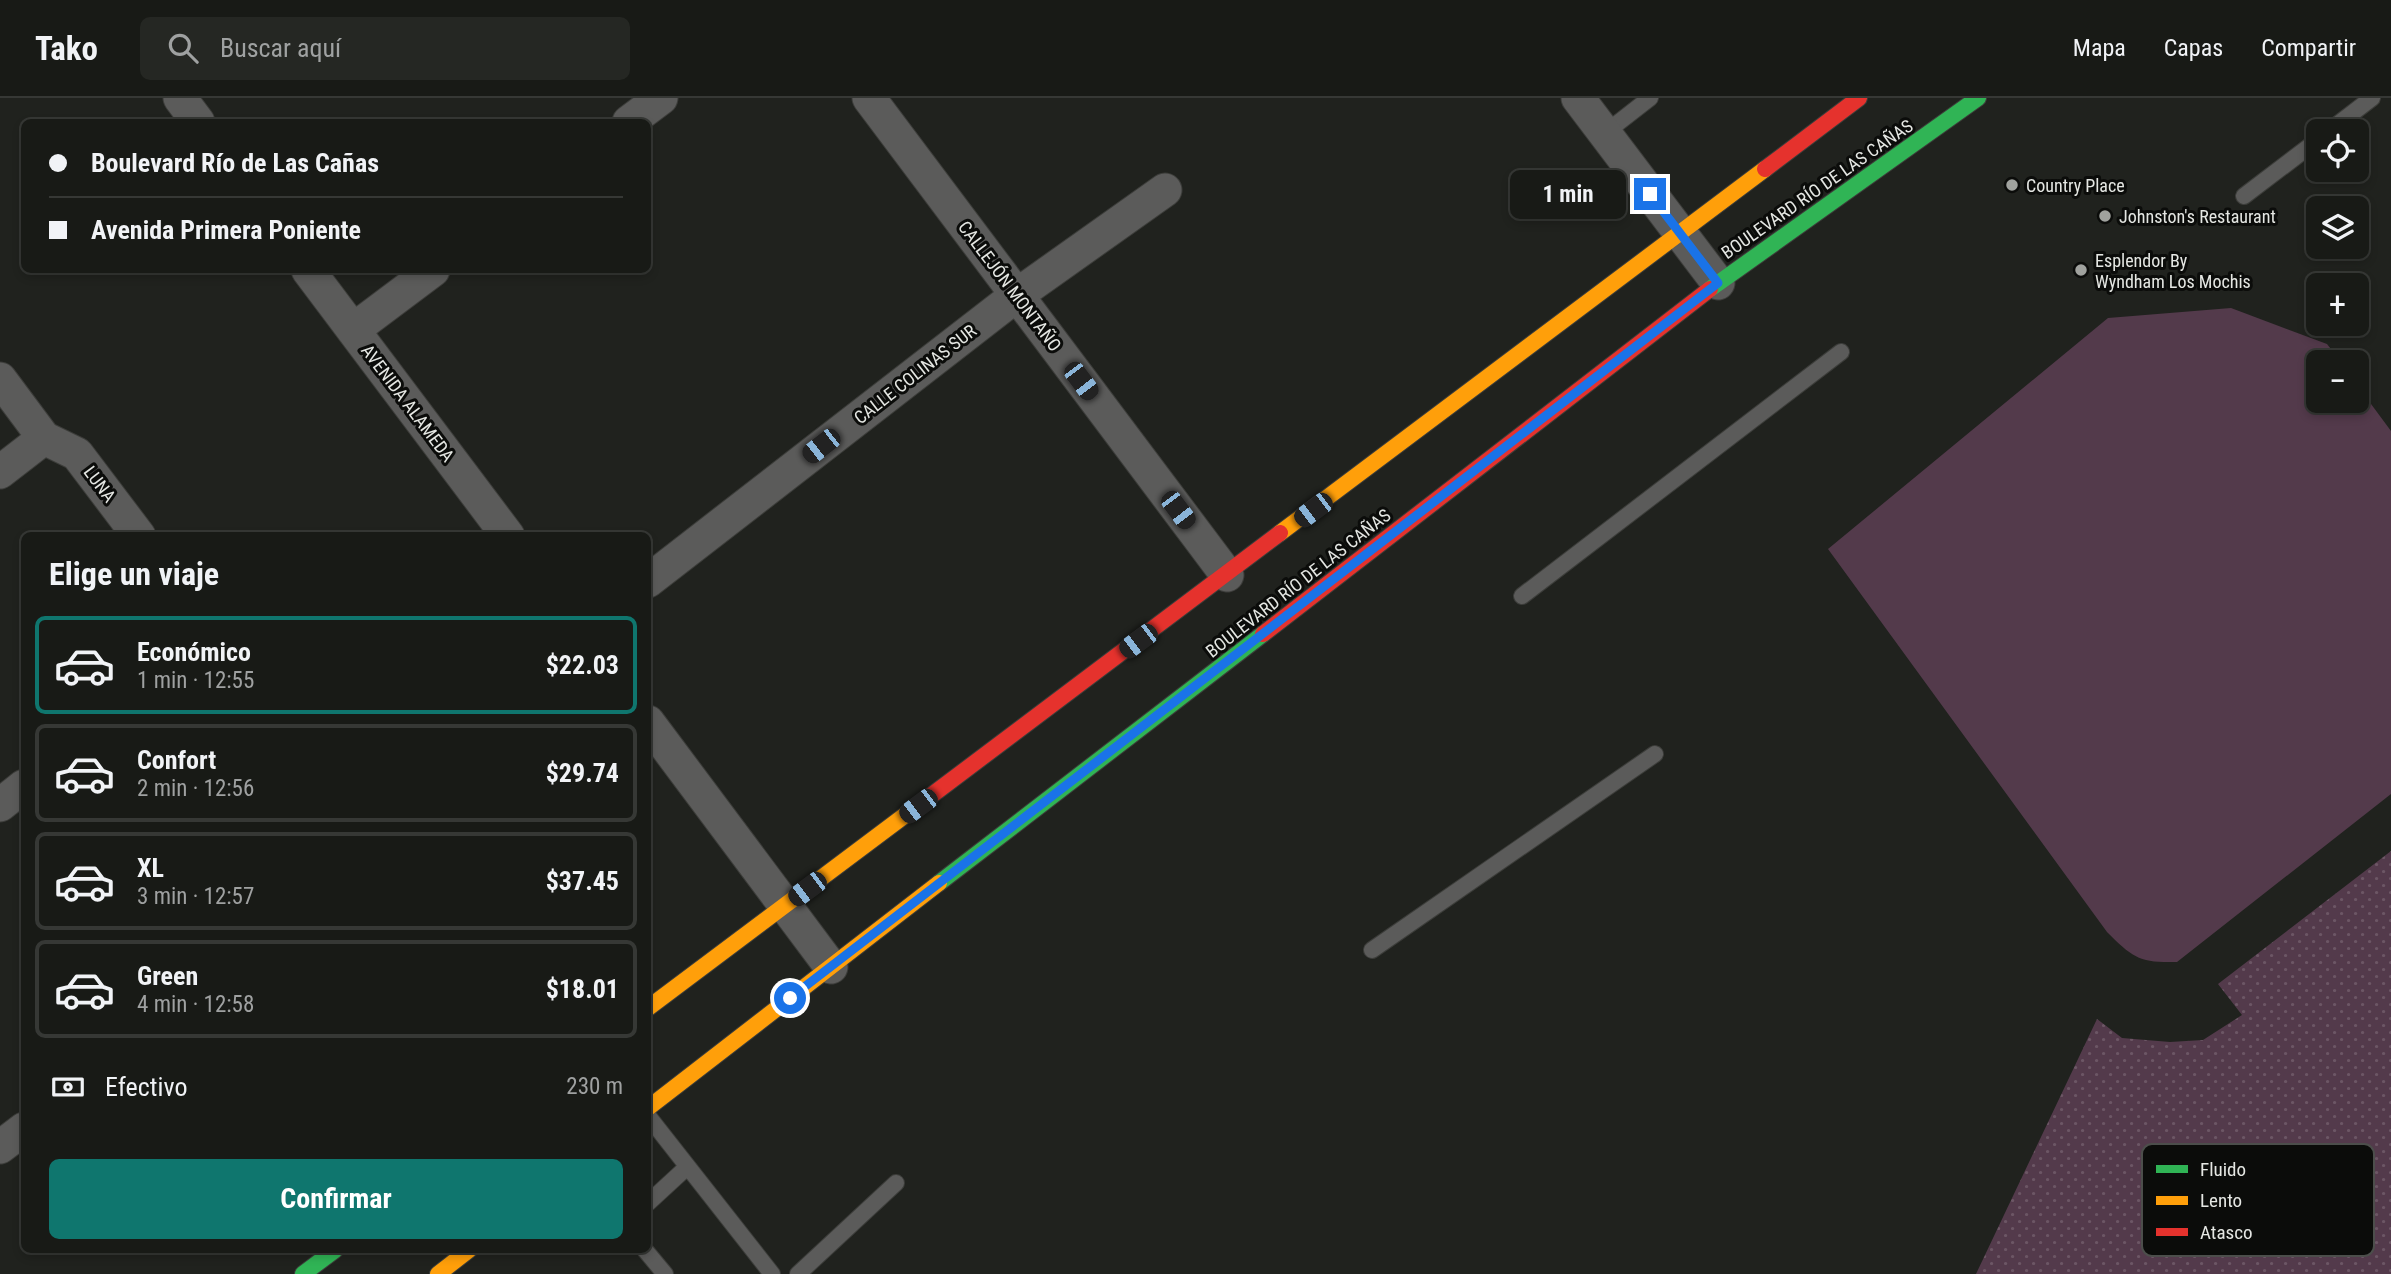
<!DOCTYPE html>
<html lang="es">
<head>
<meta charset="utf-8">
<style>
  body { margin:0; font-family:"Roboto Condensed",sans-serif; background:#252723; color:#f1f3f6; height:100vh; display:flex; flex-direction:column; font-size:26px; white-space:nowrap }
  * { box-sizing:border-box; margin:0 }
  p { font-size:23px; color:#9fa1a1 }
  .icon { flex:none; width:38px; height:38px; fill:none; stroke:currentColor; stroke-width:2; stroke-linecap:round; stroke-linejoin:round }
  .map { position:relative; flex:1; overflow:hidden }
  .drawer { position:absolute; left:21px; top:434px; width:630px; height:721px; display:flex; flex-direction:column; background:#181a16; border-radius:10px; box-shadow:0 4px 10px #0003,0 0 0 2px #363835 }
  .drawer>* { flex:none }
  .top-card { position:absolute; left:21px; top:21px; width:630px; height:154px; border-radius:10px; box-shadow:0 4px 10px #0003,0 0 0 2px #363835; display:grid; align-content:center; height:154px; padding:0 28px; background:#181a16 }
  .controls { position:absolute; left:2306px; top:21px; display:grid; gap:14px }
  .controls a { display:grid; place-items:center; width:63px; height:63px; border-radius:10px; background:#181a16; box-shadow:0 4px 10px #0003,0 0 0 2px #363835; font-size:35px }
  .end { position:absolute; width:32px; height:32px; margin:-16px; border:9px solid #1a73e8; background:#fff; box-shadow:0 0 0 4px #fff }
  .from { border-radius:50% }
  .bubble { position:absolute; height:49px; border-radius:10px; background:#181a16; box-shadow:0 4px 10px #0003,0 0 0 2px #363835; font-size:23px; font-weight:700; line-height:49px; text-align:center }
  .car { position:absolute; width:21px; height:42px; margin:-21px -10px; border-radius:9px; box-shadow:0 0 5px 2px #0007; background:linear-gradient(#222 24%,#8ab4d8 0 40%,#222 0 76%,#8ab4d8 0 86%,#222 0) }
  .top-card b { display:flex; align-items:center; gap:24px; height:66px; font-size:26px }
  .top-card b+b { border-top:2px solid #363835 }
  .top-card i { width:18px; height:18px; background:#f1f3f6 }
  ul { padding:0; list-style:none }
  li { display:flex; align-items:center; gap:21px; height:98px; margin:0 14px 10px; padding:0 14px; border:4px solid #363835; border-radius:10px }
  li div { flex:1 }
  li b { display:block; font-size:26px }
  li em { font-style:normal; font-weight:700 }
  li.active { border-color:#0f766e }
  li>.icon { width:63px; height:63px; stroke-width:1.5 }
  h2 { padding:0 28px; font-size:32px; line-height:84px }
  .pay { display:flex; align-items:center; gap:18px; height:77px; padding:0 28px; font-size:26px }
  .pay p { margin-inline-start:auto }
  .action { display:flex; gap:14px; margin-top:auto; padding:14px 28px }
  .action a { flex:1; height:80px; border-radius:10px; background:#0f766e; color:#fff; font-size:28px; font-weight:700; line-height:80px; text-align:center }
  header { display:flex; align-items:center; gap:42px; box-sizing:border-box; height:98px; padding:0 35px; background:#181a16; border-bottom:2px solid #363835 }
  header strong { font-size:33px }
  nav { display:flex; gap:38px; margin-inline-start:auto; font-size:24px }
  .search { width:490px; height:63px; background:#252723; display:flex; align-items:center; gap:18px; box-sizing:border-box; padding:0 24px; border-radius:10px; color:#9fa1a1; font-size:26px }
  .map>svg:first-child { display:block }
  .green { fill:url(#green-dots) }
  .pitch { fill:#533a4b }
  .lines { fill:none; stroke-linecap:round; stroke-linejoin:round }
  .lane-casing { stroke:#3c3d3a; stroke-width:18 }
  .street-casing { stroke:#3c3d3a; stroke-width:35 }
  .fast-casing { stroke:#3c3d3a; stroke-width:18 }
  .slow-casing { stroke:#3c3d3a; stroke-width:18 }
  .jam-casing { stroke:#3c3d3a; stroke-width:18 }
  .lane { stroke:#5b5b5a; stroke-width:16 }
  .street { stroke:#5b5b5a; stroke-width:33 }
  .fast { stroke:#30b455; stroke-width:16 }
  .slow { stroke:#ff9f0a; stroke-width:16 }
  .jam { stroke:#e5322d; stroke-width:16 }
  .route { stroke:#1a73e8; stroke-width:9 }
  .poi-dot { fill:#a0a29e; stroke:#0b0c0a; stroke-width:2.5 }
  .labels { text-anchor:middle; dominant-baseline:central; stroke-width:6; stroke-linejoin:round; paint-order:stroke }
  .poi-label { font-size:18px; fill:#e5e7e3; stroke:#0b0c0a; text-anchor:start }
  .street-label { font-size:18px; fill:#e5e7e3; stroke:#0b0c0a }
  .key { fill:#0b0c0a; stroke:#4c4e4b; stroke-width:2 }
  .key-label { font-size:19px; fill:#e5e7e3 }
</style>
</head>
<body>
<header>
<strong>Tako</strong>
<div class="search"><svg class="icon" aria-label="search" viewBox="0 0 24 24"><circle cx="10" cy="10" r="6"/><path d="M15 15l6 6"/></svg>Buscar aquí</div>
<nav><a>Mapa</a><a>Capas</a><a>Compartir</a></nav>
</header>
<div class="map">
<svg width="2391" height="1176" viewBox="0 0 2391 1176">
  <defs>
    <pattern id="green-dots" width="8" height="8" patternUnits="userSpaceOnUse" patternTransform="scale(1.75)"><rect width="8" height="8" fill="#533a4b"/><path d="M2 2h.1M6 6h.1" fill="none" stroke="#6c5665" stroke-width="1.8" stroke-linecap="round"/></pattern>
  </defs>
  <rect width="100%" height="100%" fill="#20221e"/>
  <path class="green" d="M2391 753V1176H1976L2097 921 2122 940 2170 944 2203 942 2242 917 2218 886Z"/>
  <path class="pitch" d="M2231 210 2327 246 2341 264H2319V303H2357V287L2391 333V696L2177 864C2140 865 2133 860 2107 834L1828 451 2108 220Z"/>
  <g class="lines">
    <g class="lane-casing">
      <path id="lane" d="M2329 33 2372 0
        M1605 35 1650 0
        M2244 98 2319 41
        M1522 498 1841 254
        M1372 852 1655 656
        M648 1018 772 1176
        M648 1105 686 1070
        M645 1152 665 1176
        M798 1176 896 1085"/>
    </g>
    <g class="street-casing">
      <path id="street" d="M180 0 198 24
        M869 0 1227 477
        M1578 0 1718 185
        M629 24 661 0
        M308 172 508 438
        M353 232 433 172
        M0 281 44 340 77 356 139 438
        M0 374 44 340
        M648 483 1017 197 1165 92
        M648 624 831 869
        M0 707 24 688
        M0 1049 24 1031"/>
    </g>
    <g class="fast-casing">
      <path id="fast" d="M1710 191 1978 0
        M939 785 1263 536
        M303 1176 335 1152"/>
    </g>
    <g class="slow-casing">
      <path id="slow" d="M1280 435 1765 71
        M648 910 912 712
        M648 1010 939 785
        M438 1176 469 1152"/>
    </g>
    <g class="jam-casing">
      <path id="jam" d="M1765 71 1859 0
        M1263 536 1710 191
        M912 712 1280 435"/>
    </g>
    <use href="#lane" class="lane"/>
    <use href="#street" class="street"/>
    <use href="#fast" class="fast"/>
    <use href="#slow" class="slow"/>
    <use href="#jam" class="jam"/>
  </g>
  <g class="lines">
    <path class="route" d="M790 900 1718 185 1650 96"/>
  </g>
  <g class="poi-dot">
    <circle cx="2012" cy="87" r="7"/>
    <circle cx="2105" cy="118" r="7"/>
    <circle cx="2081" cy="172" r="7"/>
  </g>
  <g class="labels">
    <g class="poi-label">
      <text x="2026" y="87">Country Place</text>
      <text x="2119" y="118">Johnston's Restaurant</text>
      <text x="2095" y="162">Esplendor By<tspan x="2095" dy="21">Wyndham Los Mochis</tspan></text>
    </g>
    <g class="street-label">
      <text transform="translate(1817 91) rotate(-35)">BOULEVARD RÍO DE LAS CAÑAS</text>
      <text transform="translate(1010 188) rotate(53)">CALLEJÓN MONTAÑO</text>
      <text transform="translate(915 276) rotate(-38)">CALLE COLINAS SUR</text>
      <text transform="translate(408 305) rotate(53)">AVENIDA ALAMEDA</text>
      <text transform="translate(100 386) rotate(53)">LUNA</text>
      <text transform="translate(1298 485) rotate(-38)">BOULEVARD RÍO DE LAS CAÑAS</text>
    </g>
  </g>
  <rect x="2142" y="1046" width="232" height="112" rx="10" class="key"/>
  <rect x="2156" y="1067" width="32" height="8" fill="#30b455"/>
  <rect x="2156" y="1098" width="32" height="9" fill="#ff9f0a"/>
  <rect x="2156" y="1130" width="32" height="8" fill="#e5322d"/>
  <g class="key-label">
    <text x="2200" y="1078">Fluido</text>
    <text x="2200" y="1109">Lento</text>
    <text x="2200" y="1141">Atasco</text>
  </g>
</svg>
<div class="controls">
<a><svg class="icon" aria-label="locate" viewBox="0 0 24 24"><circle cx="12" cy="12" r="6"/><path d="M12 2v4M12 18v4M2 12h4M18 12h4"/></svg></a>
<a><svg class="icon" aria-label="layers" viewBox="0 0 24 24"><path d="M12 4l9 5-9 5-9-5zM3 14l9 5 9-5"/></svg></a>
<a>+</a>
<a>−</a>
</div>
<i class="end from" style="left:790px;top:900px"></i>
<i class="end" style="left:1650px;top:96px"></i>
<div class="bubble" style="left:1510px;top:72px;width:116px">1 min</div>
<i class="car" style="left:1081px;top:283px;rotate:143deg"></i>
<i class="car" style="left:821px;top:348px;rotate:232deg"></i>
<i class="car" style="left:1178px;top:412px;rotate:143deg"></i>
<i class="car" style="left:1313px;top:412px;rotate:233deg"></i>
<i class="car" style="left:1138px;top:543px;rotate:233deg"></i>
<i class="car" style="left:918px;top:708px;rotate:233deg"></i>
<i class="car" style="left:807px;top:791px;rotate:233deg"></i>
<div class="top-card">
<b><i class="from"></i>Boulevard Río de Las Cañas</b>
<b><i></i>Avenida Primera Poniente</b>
</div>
<section class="drawer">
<h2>Elige un viaje</h2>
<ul>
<li class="active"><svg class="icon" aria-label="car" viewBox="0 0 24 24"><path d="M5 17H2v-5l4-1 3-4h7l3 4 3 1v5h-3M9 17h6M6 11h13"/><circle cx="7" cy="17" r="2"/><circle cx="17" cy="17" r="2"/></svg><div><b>Económico</b><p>1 min · 12:55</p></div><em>$22.03</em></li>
<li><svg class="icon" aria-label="car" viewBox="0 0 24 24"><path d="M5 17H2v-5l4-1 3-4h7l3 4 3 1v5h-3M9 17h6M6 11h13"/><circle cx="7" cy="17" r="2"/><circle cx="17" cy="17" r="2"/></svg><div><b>Confort</b><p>2 min · 12:56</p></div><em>$29.74</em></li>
<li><svg class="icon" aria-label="car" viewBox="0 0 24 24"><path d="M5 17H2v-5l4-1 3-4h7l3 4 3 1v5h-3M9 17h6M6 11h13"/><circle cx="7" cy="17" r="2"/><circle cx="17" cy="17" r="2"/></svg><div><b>XL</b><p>3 min · 12:57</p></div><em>$37.45</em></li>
<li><svg class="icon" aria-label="car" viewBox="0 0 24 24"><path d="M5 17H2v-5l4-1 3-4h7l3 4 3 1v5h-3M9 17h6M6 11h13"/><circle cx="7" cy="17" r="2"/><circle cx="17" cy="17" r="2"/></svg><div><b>Green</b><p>4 min · 12:58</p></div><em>$18.01</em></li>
</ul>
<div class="pay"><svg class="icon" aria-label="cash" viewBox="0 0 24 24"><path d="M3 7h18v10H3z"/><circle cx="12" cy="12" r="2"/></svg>Efectivo<p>230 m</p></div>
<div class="action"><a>Confirmar</a></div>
</section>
</div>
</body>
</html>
